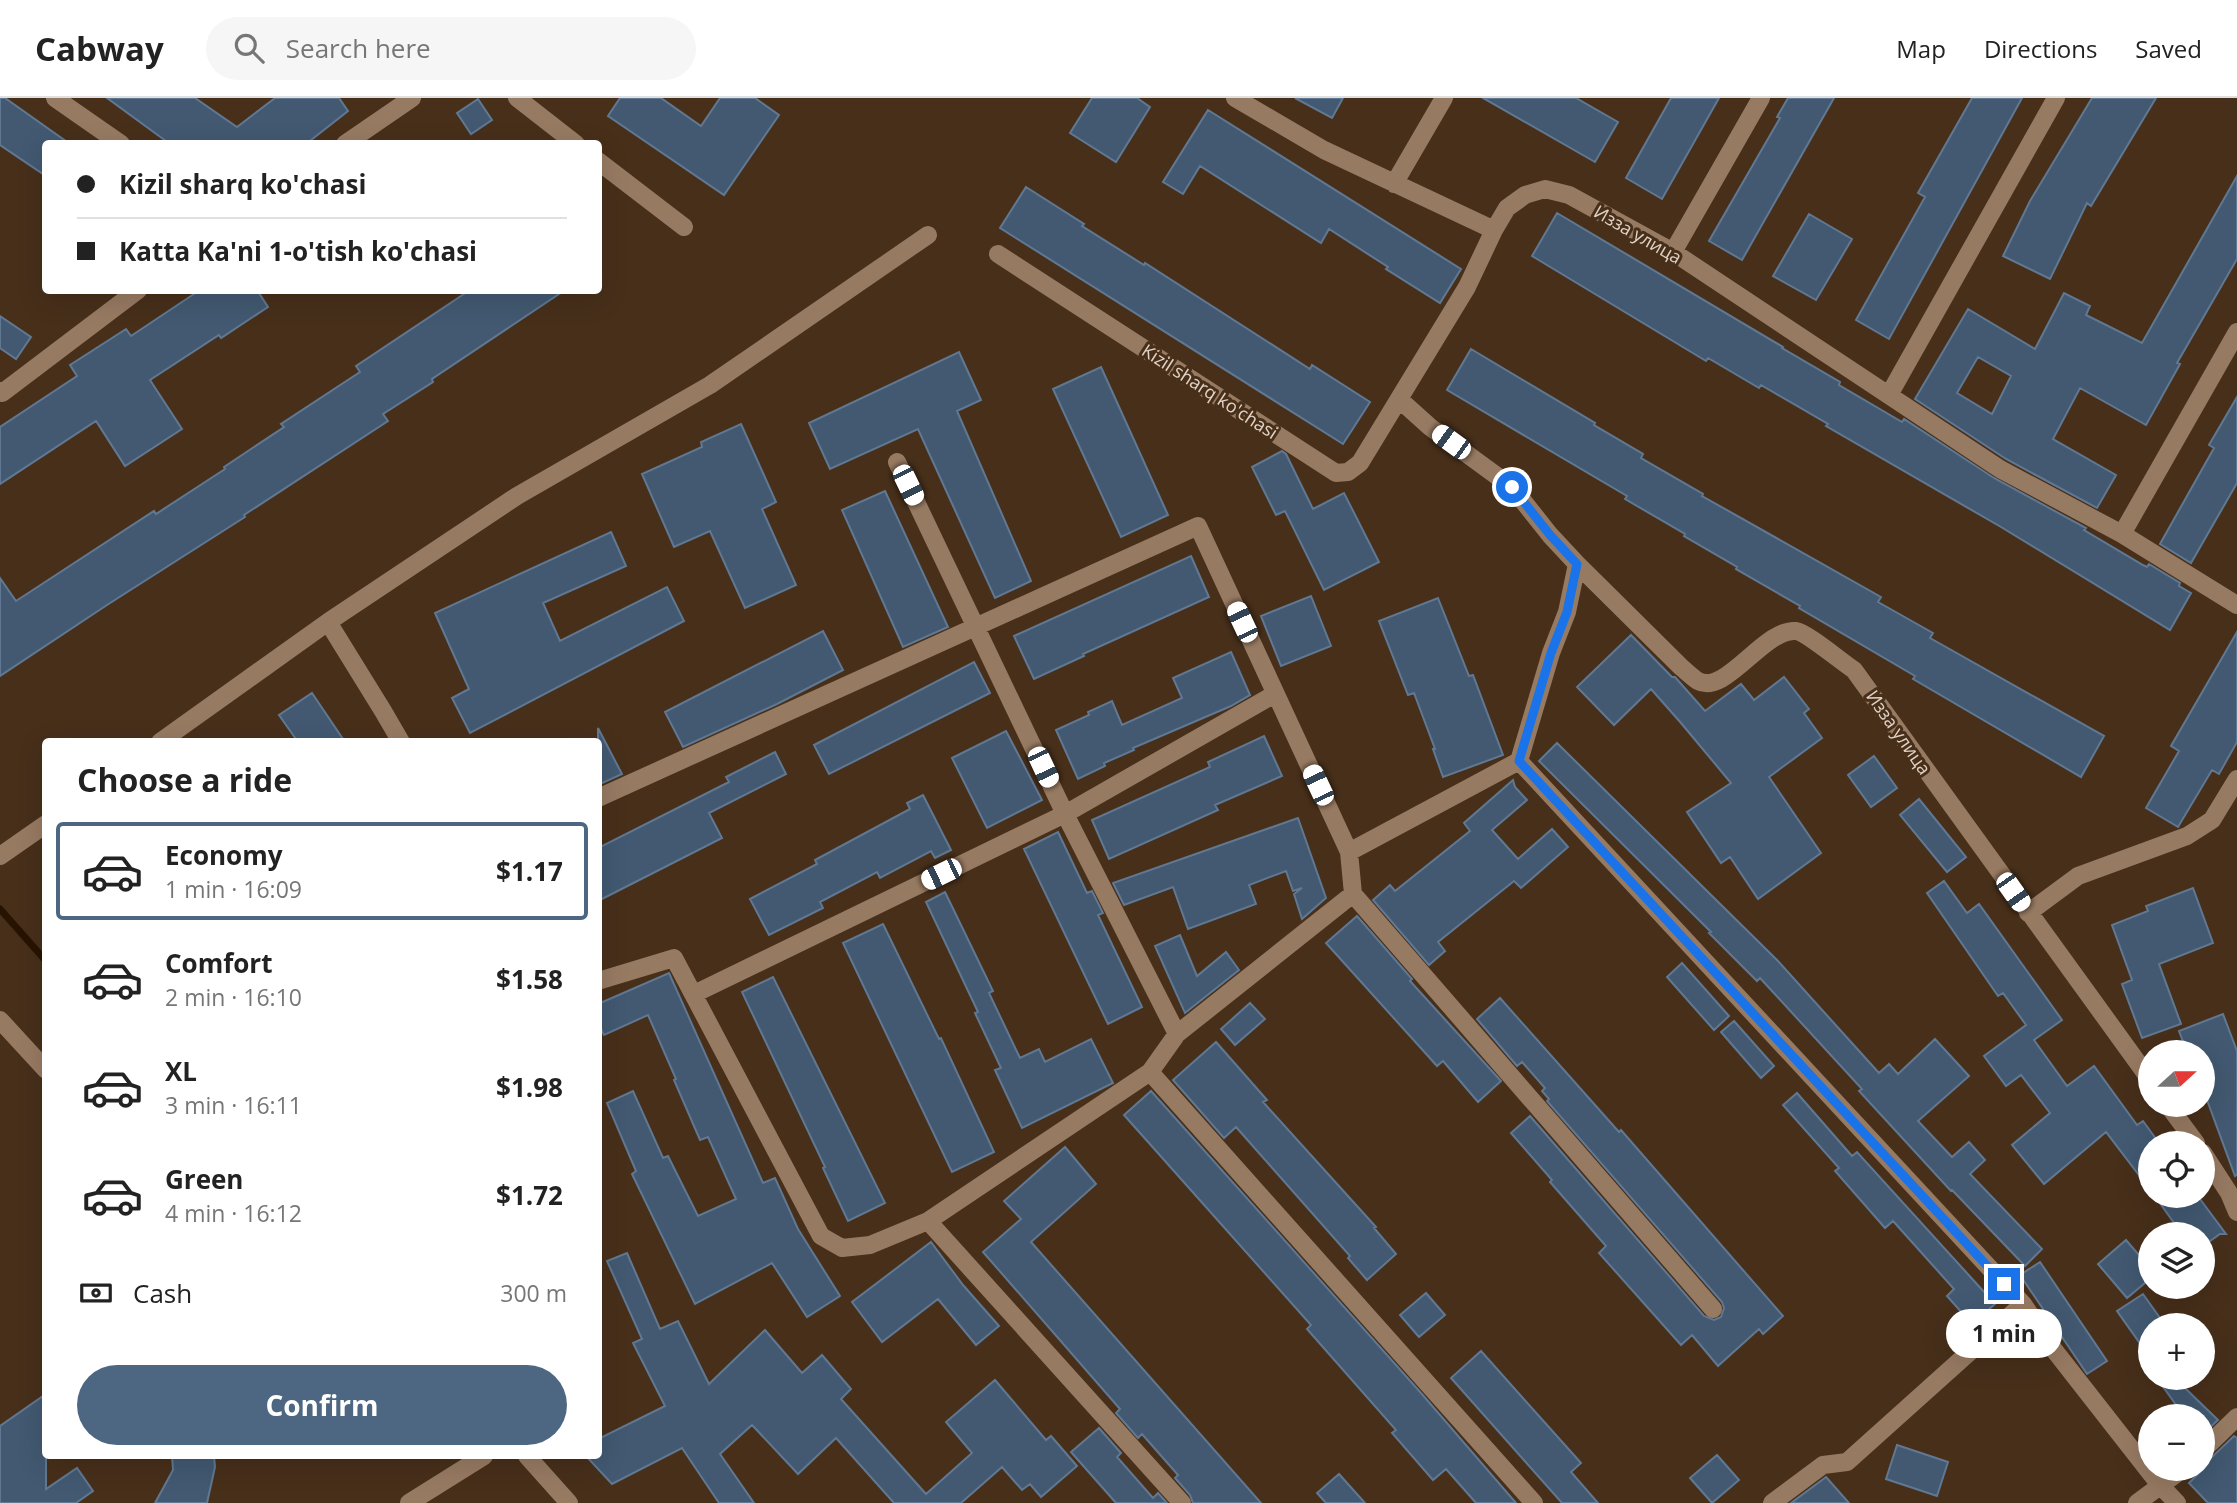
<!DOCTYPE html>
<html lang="en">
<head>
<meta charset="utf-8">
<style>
  body { margin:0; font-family:"Open Sans",sans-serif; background:#f6f6f6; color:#222; height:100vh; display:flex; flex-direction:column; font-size:26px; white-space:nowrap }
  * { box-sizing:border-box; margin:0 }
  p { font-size:23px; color:#767676 }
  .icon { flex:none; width:38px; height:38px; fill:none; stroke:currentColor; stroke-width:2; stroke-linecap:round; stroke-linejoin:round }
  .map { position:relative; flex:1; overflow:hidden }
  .details { position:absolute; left:42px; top:640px; width:560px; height:721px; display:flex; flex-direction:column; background:#fff; border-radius:7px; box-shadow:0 7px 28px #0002 }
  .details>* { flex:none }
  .hud { position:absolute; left:42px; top:42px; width:560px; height:154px; border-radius:7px; box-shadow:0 7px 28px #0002; display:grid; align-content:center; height:154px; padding:0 35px; background:#fff }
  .needle { width:46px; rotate:69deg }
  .controls { position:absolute; left:2138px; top:942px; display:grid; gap:14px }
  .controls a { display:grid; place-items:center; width:77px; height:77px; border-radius:50%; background:#fff; box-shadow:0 7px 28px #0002; font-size:35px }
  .end { position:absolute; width:32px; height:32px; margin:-16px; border:9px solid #1a73e8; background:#fff; box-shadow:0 0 0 4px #fff }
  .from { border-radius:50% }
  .bubble { position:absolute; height:49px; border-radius:24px; background:#fff; box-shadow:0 7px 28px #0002; font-size:23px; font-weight:700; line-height:49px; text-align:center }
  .car { position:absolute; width:21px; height:42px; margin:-21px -10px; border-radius:9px; box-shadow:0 0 5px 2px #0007; background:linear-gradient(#fff 24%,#345 0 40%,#fff 0 76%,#345 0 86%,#fff 0) }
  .hud b { display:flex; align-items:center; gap:24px; height:66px; font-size:26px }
  .hud b+b { border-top:2px solid #e0e0e0 }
  .hud i { width:18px; height:18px; background:#222 }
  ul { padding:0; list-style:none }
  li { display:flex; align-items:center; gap:21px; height:98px; margin:0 14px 10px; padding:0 21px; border:4px solid transparent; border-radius:7px }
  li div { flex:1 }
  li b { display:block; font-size:26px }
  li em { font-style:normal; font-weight:700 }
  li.on { border-color:#4d6783 }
  li>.icon { width:63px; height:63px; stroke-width:1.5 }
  h2 { padding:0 35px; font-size:32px; line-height:84px }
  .pay { display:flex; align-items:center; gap:18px; height:77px; padding:0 35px; font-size:26px }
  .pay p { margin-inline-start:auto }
  .action { display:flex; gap:14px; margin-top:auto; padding:14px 35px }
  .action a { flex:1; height:80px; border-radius:42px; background:#4d6783; color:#fff; font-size:28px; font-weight:700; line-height:80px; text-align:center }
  header { display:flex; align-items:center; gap:42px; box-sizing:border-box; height:98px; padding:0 35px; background:#fff; border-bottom:2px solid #e0e0e0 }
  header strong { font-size:33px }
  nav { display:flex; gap:38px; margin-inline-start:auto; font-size:24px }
  .search { width:490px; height:63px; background:#f6f6f6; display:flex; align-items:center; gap:18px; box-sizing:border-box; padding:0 24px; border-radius:38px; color:#767676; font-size:26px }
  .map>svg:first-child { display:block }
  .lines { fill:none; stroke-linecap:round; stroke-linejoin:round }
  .stream { stroke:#271302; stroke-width:7 }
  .building { fill:#425971; stroke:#607892; stroke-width:2; fill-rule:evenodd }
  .minor { stroke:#977a62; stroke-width:18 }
  .route { stroke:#1a73e8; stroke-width:9 }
  .labels { text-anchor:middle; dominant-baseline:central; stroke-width:6; stroke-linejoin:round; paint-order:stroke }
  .street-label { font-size:18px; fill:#e1d2c5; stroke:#472f1a }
</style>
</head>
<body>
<header>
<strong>Cabway</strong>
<div class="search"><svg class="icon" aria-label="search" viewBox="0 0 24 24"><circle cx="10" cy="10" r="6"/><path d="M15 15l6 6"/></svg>Search here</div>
<nav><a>Map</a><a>Directions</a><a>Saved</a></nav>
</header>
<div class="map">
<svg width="2237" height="1405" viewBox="0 0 2237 1405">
  <rect width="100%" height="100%" fill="#472f1a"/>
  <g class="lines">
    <path class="stream" d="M0 811 46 863"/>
  </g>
  <path class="building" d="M0 0H5L70 46H46V78L0 47Z
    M107 0H195L237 29 275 0H339L348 13 306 46H170Z
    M620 0H661L701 28 720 0H755L779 17 724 97 608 18Z
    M1092 0H1137L1150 9 1116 64 1070 35Z
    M1295 0H1343L1332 20Z
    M1483 0H1576L1618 24 1595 64Z
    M1671 0H1719L1662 101 1626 80Z
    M1788 0H1834L1742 162 1709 143 1780 20 1777 19Z
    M1972 0H2022L1889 241 1856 222 1925 99 1918 95Z
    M2092 0H2156L2091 108 2087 105 2050 181 2003 158 2030 103Z
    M478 1 492 22 471 36 457 15Z
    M1208 12 1461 171 1440 205 1386 171 1388 169 1329 131 1321 145 1200 68 1183 96 1163 84Z
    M2237 78V161L2177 265 2180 266 2146 327 2080 290 2053 341 2116 377 2097 410 2006 361 1915 301 1968 211 2035 251 2064 195 2090 208 2086 217 2142 245ZM1978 259 2011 278 1992 316 1957 295Z
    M1026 89 1084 126 1082 128 1144 167 1145 165 1310 271 1312 267 1370 304 1343 346 1000 130Z
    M1557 115 1783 249 1782 250 1840 284 1839 287 1902 324 1904 321 1994 380 2086 430 2084 432 2143 467 2147 469 2149 466 2180 485 2179 488 2191 495 2170 532 2001 429 1826 328 1828 326 1761 287 1759 290 1708 260 1706 263 1532 158Z
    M1809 116 1852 141 1816 202 1773 178Z
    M200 192H257L268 209 221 240 219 237 150 282 182 331 125 368 96 323 0 386V329L77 278 70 267 126 231 131 238Z
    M470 192H565L432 281 433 284 383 316 388 323 244 417 245 419 107 507 0 578V480L16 503 154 413 156 416 225 371 224 369 284 329 281 326 360 274 356 268Z
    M0 218 31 239 16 261 0 250Z
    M1471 251 1595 325 1594 327 1643 356 1641 360 1703 396 1702 398 1881 499 1878 504 1933 535 1930 540 2104 638 2081 679 1913 581 1915 578 1799 510 1800 508 1736 471 1737 469 1684 438 1685 436 1625 401 1627 398 1447 292Z
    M959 254 981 302 957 313 1031 483 995 500 918 331 830 371 809 325Z
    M1101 269 1168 417 1121 439 1053 291Z
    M2237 299V385L2191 465 2160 446 2214 350 2209 347Z
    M741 326 776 404 762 411 796 487 745 510 710 433 674 449 642 376 702 349 701 344Z
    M1282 353 1286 356 1313 411 1344 395 1379 464 1324 492 1285 413 1276 417 1252 369Z
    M885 393 948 529 903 549 842 412Z
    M611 434 626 468 543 505 560 543 667 489 684 523 470 635 452 600 469 591 435 515Z
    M1191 458 1209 499 1083 556 1084 558 1034 581 1014 538Z
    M1311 498 1331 548 1281 568 1261 518Z
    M1438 500 1469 578 1473 577 1503 657 1443 679 1433 651H1435L1414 595 1408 597 1379 523Z
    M823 533 843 572 777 606 683 649 665 614Z
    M2237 534V644L2219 676 2212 672 2178 729 2146 710 2179 653 2171 648Z
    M1631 537 1672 579H1675L1705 613 1741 586 1754 602 1784 579 1809 611 1804 615 1822 640 1769 679 1821 755 1758 801 1730 759 1721 765 1687 714 1731 685 1681 625 1651 591 1614 627 1577 589Z
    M1231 554 1250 597 1231 608 1133 650 1134 652 1104 665 1105 668 1078 681 1056 632 1089 617 1088 614 1112 603 1122 627 1182 600 1173 580Z
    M974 564 990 595 829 676 814 647Z
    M312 595 345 644H298L279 617Z
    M598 630 622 676 598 687Z
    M1006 633 1042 702 987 730 952 660Z
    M1264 638 1282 678 1215 707 1218 712 1109 761 1092 722 1210 669 1208 664Z
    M1557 645 1777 862 1879 975 1889 966 1898 976 1935 941 1969 978 1918 1023 1952 1059 1969 1044 1985 1062 1970 1076 2042 1151 2025 1168 1952 1092 1951 1093 1859 993 1862 991 1760 880 1757 883 1709 835 1711 834 1539 663Z
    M775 654 786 676 709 715 722 740 598 803V750L729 684 726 679Z
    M1874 658 1897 690 1871 709 1848 677Z
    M1513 682 1515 689 1527 702 1492 732 1518 761 1552 731 1568 749 1521 790 1514 783 1438 844 1445 853 1429 867 1373 802 1390 787 1395 793 1470 733 1464 725Z
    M923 697 951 752 935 760 931 753 880 780 877 774 820 804 823 810 769 837 750 801 817 766 815 762 910 711 907 705Z
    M1919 701 1966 759 1947 774 1900 717Z
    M1298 720 1326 800 1302 821 1294 796 1302 790 1293 793 1286 773 1249 787 1256 806 1188 831 1173 789 1124 807 1113 785Z
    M1058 734 1087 795 1092 793 1103 815 1098 817 1142 909 1108 926 1024 751Z
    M1944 783 1967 815 1979 806 2062 922 2034 942 2067 988 2094 968 2137 1027 2143 1023 2159 1045H2151V1093L2106 1034 2044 1086 2012 1047 2050 1015 2021 977 2006 988 1984 958 2026 927 2003 895 1998 898 1927 795Z
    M2193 790 2213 845 2159 866 2181 926 2142 940 2122 886 2132 882 2112 827 2148 813 2146 808Z
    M945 794 993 893 989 895 1020 960 1039 951 1045 964 1091 941 1113 985 1022 1030 995 972 1001 970 975 915 978 914 926 804Z
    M1357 818 1412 881 1410 883 1501 983 1478 1004 1443 963 1437 968 1326 845Z
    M883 826 939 941 941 940 994 1054 952 1074 843 845Z
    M1180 837 1197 878 1226 854 1239 872 1185 915 1155 848Z
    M1682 865 1729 918 1714 932 1667 879Z
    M669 875 763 1085 775 1080 798 1131 840 1198 807 1219 772 1165 695 1206 632 1076 636 1073 607 1005 633 993 663 1060 668 1058 698 1118 736 1101 708 1039 700 1042 674 982 676 981 648 917 604 937 598 925V906Z
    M773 879 885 1105 848 1123 823 1070 825 1069 742 894Z
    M1500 900 1619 1034 1621 1032 1783 1218 1763 1236 1759 1231 1718 1268 1692 1237 1681 1247 1599 1155 1606 1148 1550 1084 1552 1082 1511 1035 1530 1018 1704 1218 1714 1222 1721 1219 1724 1210 1722 1204 1547 1003 1549 1001 1542 993 1545 990 1522 964 1517 968 1477 921Z
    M1250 905 1265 921 1235 947 1221 931Z
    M2223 916 2237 953V1077L2235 1078 2203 991V954H2187L2179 933Z
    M1734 923 1774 968 1761 980 1721 934Z
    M1216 944 1267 1002 1263 1004 1376 1129 1374 1130 1396 1156 1367 1182 1348 1160 1350 1158 1236 1029 1224 1040 1173 982Z
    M1151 993 1421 1295 1516 1405H1476L1446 1371 1433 1382 1392 1335 1396 1332 1307 1231 1311 1227 1124 1017Z
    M1797 995 1852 1058 1857 1054 1995 1206 1972 1226 1947 1198 1954 1191 1893 1123 1885 1130 1835 1073 1839 1070 1783 1007Z
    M1065 1049 1096 1086 1031 1144 1261 1405H1193L1190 1397 1175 1380 1178 1377 1142 1336 1138 1340 1116 1315 1120 1311 983 1154 1021 1121 1004 1103Z
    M2154 1097H2197L2226 1136H2220L2203 1148V1136H2182Z
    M2126 1142 2151 1171V1180L2127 1200 2098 1166Z
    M931 1144 963 1187 999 1228 976 1247 938 1201 882 1244 852 1204Z
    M627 1155 660 1231 678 1223 709 1286 765 1232 802 1275 822 1257 851 1291 841 1301 926 1396 972 1355 946 1324 995 1282 1046 1342 1051 1338 1077 1368 1041 1399 1030 1386 1022 1392 1002 1369 961 1405H894L836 1340 798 1376 752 1327 720 1356 754 1405H719L682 1350 612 1386 586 1358H598V1341L665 1308 633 1245 642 1241 607 1163Z
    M2040 1164 2107 1263 2087 1276 2020 1177Z
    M1426 1195 1445 1217 1419 1239 1400 1217Z
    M2143 1196 2165 1227H2151V1261L2117 1213Z
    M1481 1253 1581 1365 1571 1374 1598 1405H1562L1451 1280Z
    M2156 1279H2200L2185 1290 2218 1322 2203 1336V1318H2184Z
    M46 1296V1391L77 1370 93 1393 76 1405H0V1328Z
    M1099 1330 1121 1355 1117 1359 1153 1400 1158 1395 1167 1405H1116L1071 1354Z
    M2234 1338 2237 1340V1405H2208L2189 1385 2203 1371V1363L2211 1360Z
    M1897 1347 1948 1364 1937 1398 1886 1381Z
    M1717 1357 1739 1382 1712 1405 1690 1380Z
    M172 1358H214L215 1369 207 1405H155L173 1372Z
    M1339 1376 1365 1405H1326L1317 1395Z
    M1826 1379 1849 1405H1791Z"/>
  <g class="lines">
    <path class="minor" d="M55 0 121 46
      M517 0 576 46
      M345 46 412 0
      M598 63 684 129
      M1394 86 1444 0
      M1494 132 1507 110 1525 97 1545 91 1569 97 1673 154 2000 371 2122 436 2237 507
      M1673 154 1761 0
      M998 156 1336 375 1348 374 1360 365 1467 189 1494 132 1324 52 1235 0
      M0 293 2 295 138 192
      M1889 297 2056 0
      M1400 302 1430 329 1512 389 1550 437 1577 466 1567 514 1551 555 1519 663
      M897 364 1065 716 1177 936
      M2122 436 2237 234
      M1577 466 1681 569C1686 573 1692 579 1698 583 1726 598 1764 530 1796 533 1806 534 1843 565 1854 572L2151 983
      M328 524 383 613 401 644
      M160 644 328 524 517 398 710 287 928 137
      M1519 663 2023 1206 2051 1248 2159 1386 2177 1405
      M598 700 1198 428 1349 754 1353 796 1713 1211
      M1349 754 1519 663
      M0 758 46 726
      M2028 815 2078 778 2187 738 2212 722 2237 681
      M598 883 674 860 821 1138 842 1150 870 1147 928 1123 1182 1405
      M694 896 1065 716 1275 596
      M0 922 46 972
      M1150 974 1534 1405
      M2167 1006 2196 1045
      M2203 1055 2229 1095 2237 1114
      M928 1123 1150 974 1177 936 1353 796
      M2203 1352 2237 1319
      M527 1358 569 1405
      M409 1405 484 1358
      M1772 1405 1823 1367 1847 1364 2023 1206
      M2137 1405 2184 1370"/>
  </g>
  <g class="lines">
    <path class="route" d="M1512 389 1550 437 1577 466 1567 514 1551 555 1519 663 2004 1186"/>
  </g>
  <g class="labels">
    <g class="street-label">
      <text transform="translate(1638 136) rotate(30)">Изза улица</text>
      <text transform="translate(1210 293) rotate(33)">Kizil sharq ko'chasi</text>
      <text transform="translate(1899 634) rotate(55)">Изза улица</text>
    </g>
  </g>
</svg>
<div class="controls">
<a><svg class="needle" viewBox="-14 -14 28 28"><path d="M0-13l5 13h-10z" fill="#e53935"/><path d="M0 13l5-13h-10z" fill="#767676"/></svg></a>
<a><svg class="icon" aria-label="locate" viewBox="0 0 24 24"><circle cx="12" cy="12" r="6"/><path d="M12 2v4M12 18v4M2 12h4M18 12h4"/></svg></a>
<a><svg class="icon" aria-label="layers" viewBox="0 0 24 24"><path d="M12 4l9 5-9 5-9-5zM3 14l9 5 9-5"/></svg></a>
<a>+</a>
<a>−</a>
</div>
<i class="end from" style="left:1512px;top:389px"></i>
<i class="end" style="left:2004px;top:1186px"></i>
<div class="bubble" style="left:1946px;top:1211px;width:116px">1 min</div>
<i class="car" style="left:1451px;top:344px;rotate:306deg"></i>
<i class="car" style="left:908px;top:387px;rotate:154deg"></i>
<i class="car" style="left:1242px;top:524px;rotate:335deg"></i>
<i class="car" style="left:1043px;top:669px;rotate:155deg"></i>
<i class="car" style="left:1318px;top:687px;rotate:335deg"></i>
<i class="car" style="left:941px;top:776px;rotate:244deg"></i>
<i class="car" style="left:2013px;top:794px;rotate:145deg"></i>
<div class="hud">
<b><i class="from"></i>Kizil sharq ko'chasi</b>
<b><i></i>Katta Ka'ni 1-o'tish ko'chasi</b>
</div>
<section class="details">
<h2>Choose a ride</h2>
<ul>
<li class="on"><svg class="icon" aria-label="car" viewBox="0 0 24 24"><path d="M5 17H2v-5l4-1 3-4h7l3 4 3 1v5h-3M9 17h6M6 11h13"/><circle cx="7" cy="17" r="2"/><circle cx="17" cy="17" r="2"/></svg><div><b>Economy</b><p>1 min · 16:09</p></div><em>$1.17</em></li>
<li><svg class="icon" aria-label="car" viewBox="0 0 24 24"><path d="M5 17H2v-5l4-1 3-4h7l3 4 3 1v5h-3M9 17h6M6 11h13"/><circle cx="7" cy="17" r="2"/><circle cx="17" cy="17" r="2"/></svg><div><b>Comfort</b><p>2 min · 16:10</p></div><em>$1.58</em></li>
<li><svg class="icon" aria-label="car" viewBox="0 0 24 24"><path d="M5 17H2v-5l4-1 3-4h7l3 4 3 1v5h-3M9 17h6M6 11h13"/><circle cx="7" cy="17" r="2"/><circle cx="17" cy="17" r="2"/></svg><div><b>XL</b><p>3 min · 16:11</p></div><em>$1.98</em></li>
<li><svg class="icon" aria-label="car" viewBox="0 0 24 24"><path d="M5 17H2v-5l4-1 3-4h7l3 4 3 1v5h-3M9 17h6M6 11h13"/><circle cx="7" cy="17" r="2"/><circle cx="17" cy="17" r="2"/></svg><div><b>Green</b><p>4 min · 16:12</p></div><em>$1.72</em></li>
</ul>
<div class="pay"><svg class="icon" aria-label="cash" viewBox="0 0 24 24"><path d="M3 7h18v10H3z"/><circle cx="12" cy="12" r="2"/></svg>Cash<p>300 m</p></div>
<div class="action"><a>Confirm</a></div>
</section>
</div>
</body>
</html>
